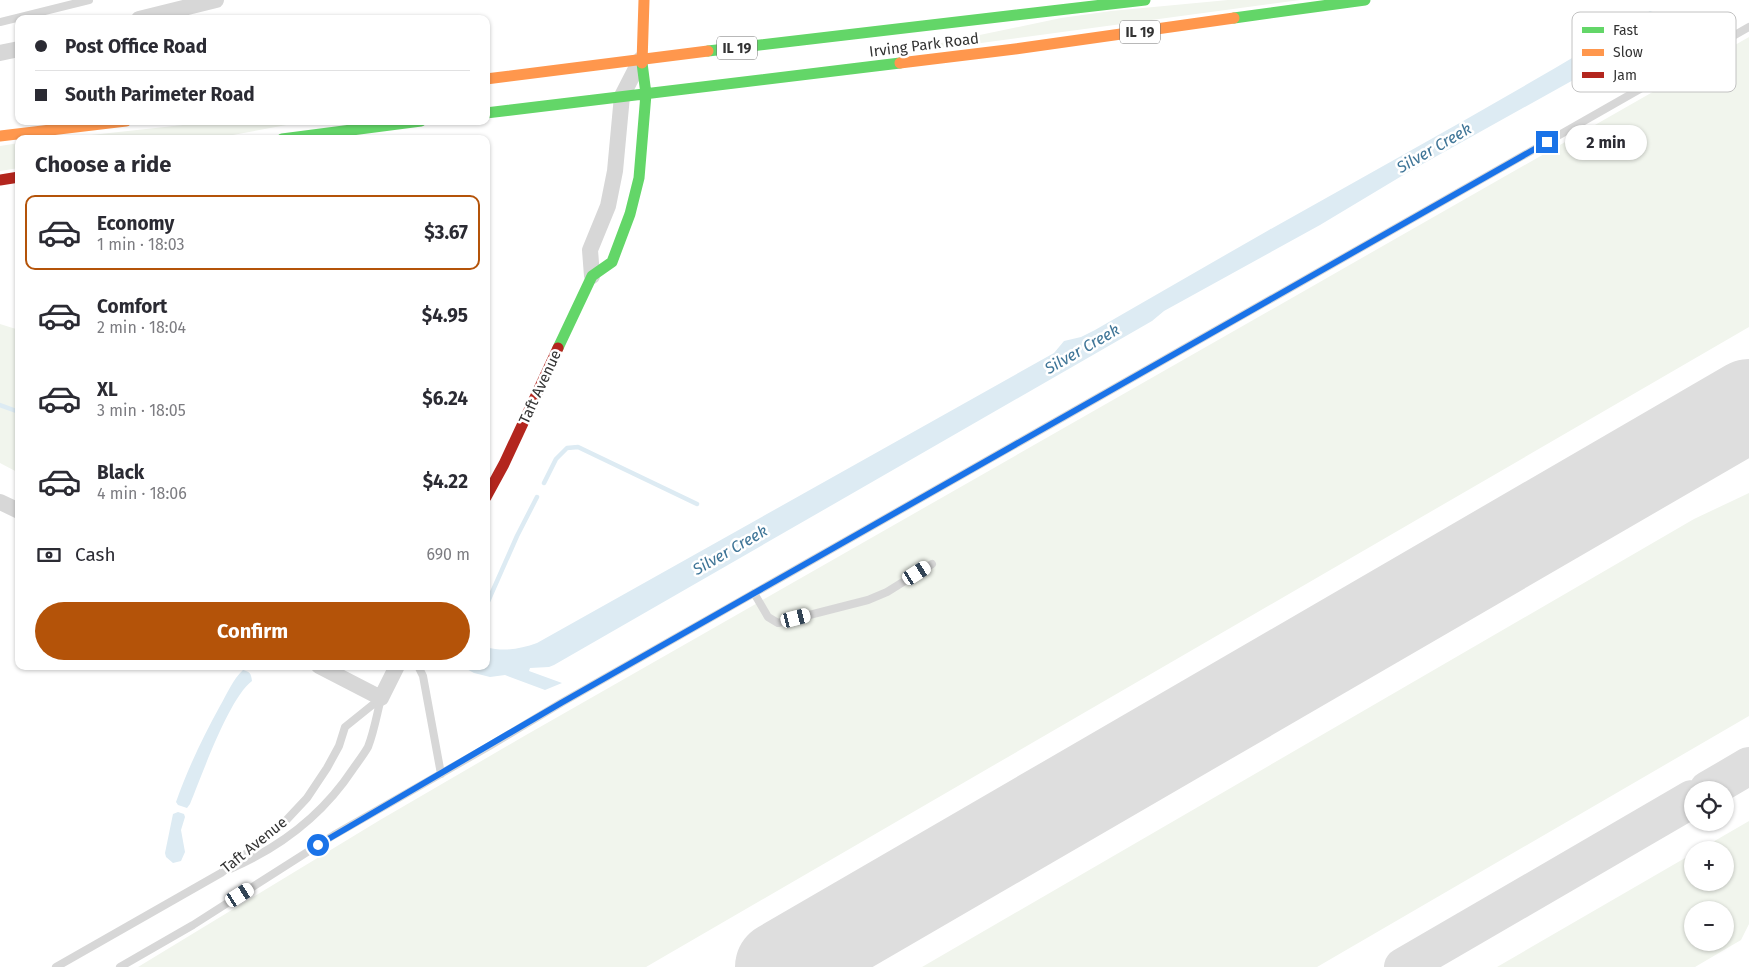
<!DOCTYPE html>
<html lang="en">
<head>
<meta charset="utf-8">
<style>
  body { margin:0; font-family:"Fira Sans",sans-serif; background:#f2f2f3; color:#2b2b33; height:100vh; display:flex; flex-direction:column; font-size:19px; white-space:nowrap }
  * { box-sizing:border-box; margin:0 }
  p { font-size:16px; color:#7c7c81 }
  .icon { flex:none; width:28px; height:28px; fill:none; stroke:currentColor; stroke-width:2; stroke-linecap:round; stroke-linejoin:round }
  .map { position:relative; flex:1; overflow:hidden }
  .side { position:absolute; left:15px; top:135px; width:475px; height:535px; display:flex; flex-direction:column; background:#fff; border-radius:10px; box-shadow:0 1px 4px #0004 }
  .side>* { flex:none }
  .hud { position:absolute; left:15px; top:15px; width:475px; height:110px; border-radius:10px; box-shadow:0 1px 4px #0004; display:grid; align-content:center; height:110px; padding:0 20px; background:#fff }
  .controls { position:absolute; left:1684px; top:781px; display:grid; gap:10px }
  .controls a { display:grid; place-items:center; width:50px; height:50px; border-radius:50%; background:#fff; box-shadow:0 1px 4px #0004; font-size:25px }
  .end { position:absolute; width:22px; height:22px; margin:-11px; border:6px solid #1a73e8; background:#fff; box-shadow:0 0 0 2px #fff }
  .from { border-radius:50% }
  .bubble { position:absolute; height:35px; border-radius:18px; background:#fff; box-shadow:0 1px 4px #0004; font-size:16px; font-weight:700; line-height:35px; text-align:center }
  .car { position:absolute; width:15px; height:30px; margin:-15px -8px; border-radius:6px; box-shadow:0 0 4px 1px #0007; background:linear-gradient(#fff 24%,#345 0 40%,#fff 0 76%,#345 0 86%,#fff 0) }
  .hud b { display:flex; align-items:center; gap:18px; height:48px; font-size:19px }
  .hud b+b { border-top:1px solid #e1e1e2 }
  .hud i { width:12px; height:12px; background:#2b2b33 }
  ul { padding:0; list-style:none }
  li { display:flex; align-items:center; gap:15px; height:75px; margin:0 10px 8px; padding:0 10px; border:2px solid transparent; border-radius:10px }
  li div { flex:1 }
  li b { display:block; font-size:19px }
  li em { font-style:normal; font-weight:700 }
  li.selected { border-color:#b45309 }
  li>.icon { width:45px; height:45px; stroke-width:1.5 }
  h2 { padding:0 20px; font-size:22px; line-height:60px }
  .pay { display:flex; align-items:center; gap:12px; height:55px; padding:0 20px; font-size:19px }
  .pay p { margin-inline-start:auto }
  .button { display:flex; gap:10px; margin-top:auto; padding:10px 20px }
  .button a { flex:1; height:58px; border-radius:30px; background:#b45309; color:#fff; font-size:20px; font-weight:700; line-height:58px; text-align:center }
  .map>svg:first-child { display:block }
  .green { fill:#f1f5ed; fill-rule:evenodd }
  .water { fill:#ddebf3 }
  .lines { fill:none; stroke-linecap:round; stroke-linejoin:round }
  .stream { stroke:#ddebf3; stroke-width:4.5 }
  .taxiway { stroke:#dedede; stroke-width:38 }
  .runway { stroke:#dedede; stroke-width:92 }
  .lane { stroke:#d7d7d7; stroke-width:8 }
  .street { stroke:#d7d7d7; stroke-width:16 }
  .fast { stroke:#63d668; stroke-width:11 }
  .slow { stroke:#ff974d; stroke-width:11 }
  .jam { stroke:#b3261e; stroke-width:11 }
  .route { stroke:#1a73e8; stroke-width:6 }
  .labels { text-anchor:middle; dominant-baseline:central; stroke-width:5; stroke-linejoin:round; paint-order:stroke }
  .shield { fill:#fff; stroke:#707070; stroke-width:1 }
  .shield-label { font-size:14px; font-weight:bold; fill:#333 }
  .street-label { font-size:15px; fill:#333; stroke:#fff }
  .water-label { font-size:16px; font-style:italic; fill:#3f7597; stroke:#fff }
  .key { fill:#fff; stroke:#c2c2c2; stroke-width:1 }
  .key-label { font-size:14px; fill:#333 }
</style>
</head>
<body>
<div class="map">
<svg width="1749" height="967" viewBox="0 0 1749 967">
  <rect width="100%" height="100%" fill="#fff"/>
  <path class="green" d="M1228 0H1300L922 51V47L1061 18 1111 11Z
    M1749 37V327L646 967H138L380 820 526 735Z
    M220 121H308L211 139H54Z
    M19 143V168L0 171V146Z
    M0 324 19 330V473L0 463Z
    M1749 493V716L1317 967H922L1694 519Z
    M1749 821V924L1741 940 1695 967H1497L1692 854V882H1725V850H1699ZM1692 910H1725V942H1692Z"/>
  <path class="water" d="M1650 11 1655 13 1663 27V30L1410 171 1320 225 1164 311 1152 321 554 665 549 667 530 668 529 671 562 683 545 690 505 675 490 677 474 673 461 666H486V647C504 652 520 649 537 643L1054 353 1064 341 1081 337 1095 330C1153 297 1211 263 1269 230 1397 158 1525 88 1650 11Z
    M243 670C250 672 251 673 252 681 229 698 202 775 190 804L187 808 178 805 176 802C188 768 203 737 220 706 227 694 233 679 243 670Z
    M178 812 184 814 185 817 181 830 185 852 181 861 173 863 166 857 165 853 173 814Z"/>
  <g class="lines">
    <path class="stream" d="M0 405 19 412
      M544 483 556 459 567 448 578 447 697 504
      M486 606 517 536 537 497"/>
    <path class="taxiway" d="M1635 470 1749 414
      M1708 790 1749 766
      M1403 967 1692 799"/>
    <path class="runway" d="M781 967 1749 405"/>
    <path class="lane" d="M0 22 89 0
      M754 593 768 617 778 623 868 600 887 592 932 564
      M418 666 423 676 441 774
      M230 869C281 847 322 816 353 769 358 762 364 754 368 747 374 732 377 714 381 698
      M56 967 221 873 278 829 307 798 327 768 339 746 345 727 381 698
      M120 967 193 925 334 835 491 745 561 703 1749 27"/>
    <path class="street" d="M139 19 216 0
      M0 53 19 49
      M592 276 590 250 608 206 615 171 622 96 641 59
      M0 502 19 511
      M319 666 381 698 397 666"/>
    <path class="fast" d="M1234 18 1365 0
      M708 51 1145 0
      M486 113 900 63
      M282 139 421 121
      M558 348 592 276 612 262 630 214 639 178 646 94 642 63"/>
    <path class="slow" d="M642 63 644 0
      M900 63 1015 49 1234 18
      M486 79 708 51
      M0 136 126 121"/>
    <path class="jam" d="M0 180 19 177
      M486 497 504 464 558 348"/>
  </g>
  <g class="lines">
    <path class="route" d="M318 845 561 703 1547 142"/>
  </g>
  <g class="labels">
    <g class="shield">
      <rect x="1120" y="20.5" width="40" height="23" rx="4"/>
      <rect x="717" y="36.5" width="40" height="23" rx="4"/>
    </g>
    <g class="shield-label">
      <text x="1140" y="32">IL 19</text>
      <text x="737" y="48">IL 19</text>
    </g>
    <g class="street-label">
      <text transform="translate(924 45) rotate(-7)">Irving Park Road</text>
      <text transform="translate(540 387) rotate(-65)">Taft Avenue</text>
      <text transform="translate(254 845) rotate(-39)">Taft Avenue</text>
    </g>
    <g class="water-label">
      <text transform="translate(1434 148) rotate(-30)">Silver Creek</text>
      <text transform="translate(1082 349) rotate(-30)">Silver Creek</text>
      <text transform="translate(730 550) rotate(-30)">Silver Creek</text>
    </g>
  </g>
  <rect x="1572" y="12" width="164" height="80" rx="8" class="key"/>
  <rect x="1582" y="27" width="22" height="6" fill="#63d668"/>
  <rect x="1582" y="49" width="22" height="7" fill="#ff974d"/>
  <rect x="1582" y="72" width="22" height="6" fill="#b3261e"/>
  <g class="key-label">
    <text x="1613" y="35">Fast</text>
    <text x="1613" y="57">Slow</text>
    <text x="1613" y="80">Jam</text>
  </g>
</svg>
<div class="controls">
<a><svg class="icon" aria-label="locate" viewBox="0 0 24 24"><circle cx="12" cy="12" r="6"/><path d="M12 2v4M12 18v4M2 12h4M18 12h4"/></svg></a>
<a>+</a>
<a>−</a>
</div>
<i class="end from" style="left:318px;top:845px"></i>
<i class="end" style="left:1547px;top:142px"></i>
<div class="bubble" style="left:1565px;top:125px;width:82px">2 min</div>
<i class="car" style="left:917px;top:573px;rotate:58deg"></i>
<i class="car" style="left:796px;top:618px;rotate:76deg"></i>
<i class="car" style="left:240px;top:895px;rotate:58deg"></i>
<div class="hud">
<b><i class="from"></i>Post Office Road</b>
<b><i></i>South Parimeter Road</b>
</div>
<section class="side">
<h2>Choose a ride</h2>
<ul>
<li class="selected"><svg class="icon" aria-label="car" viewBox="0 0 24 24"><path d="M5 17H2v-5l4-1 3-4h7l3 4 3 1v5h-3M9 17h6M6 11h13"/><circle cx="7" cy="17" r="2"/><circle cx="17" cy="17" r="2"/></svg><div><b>Economy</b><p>1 min · 18:03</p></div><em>$3.67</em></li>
<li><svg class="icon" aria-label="car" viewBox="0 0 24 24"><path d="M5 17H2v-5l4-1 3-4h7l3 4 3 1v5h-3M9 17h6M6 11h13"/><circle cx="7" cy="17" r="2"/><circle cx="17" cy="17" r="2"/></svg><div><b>Comfort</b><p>2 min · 18:04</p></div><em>$4.95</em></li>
<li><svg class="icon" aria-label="car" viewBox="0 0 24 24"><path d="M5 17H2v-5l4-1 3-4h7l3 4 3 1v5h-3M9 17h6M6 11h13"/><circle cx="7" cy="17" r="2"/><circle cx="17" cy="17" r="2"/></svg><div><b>XL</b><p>3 min · 18:05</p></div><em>$6.24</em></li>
<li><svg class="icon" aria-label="car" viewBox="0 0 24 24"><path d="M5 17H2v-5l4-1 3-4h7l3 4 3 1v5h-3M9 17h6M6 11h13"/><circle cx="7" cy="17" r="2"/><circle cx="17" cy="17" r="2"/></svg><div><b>Black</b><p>4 min · 18:06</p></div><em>$4.22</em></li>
</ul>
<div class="pay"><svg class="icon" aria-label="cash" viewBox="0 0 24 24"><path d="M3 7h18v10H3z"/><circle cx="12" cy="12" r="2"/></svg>Cash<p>690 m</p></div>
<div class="button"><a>Confirm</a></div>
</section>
</div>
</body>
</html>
